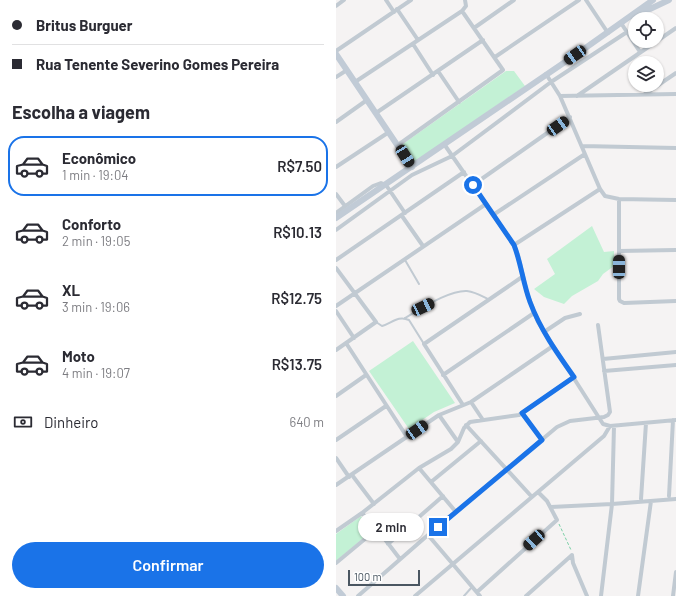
<!DOCTYPE html>
<html lang="pt">
<head>
<meta charset="utf-8">
<style>
  body { margin:0; font-family:Barlow,sans-serif; background:#f7f7f7; color:#2b2b33; height:100vh; display:flex; flex-direction:column; font-size:15px; white-space:nowrap }
  * { box-sizing:border-box; margin:0 }
  p { font-size:13px; color:#7c7c81 }
  .icon { flex:none; width:22px; height:22px; fill:none; stroke:currentColor; stroke-width:2; stroke-linecap:round; stroke-linejoin:round }
  .map { position:relative; flex:1; overflow:hidden }
  .drawer { display:flex; flex-direction:column; background:#fff; width:336px }
  .drawer>* { flex:none }
  .guide { display:grid; align-content:center; height:88px; padding:0 12px; background:#fff }
  .controls { position:absolute; left:292px; top:12px; display:grid; gap:8px }
  .controls a { display:grid; place-items:center; width:36px; height:36px; border-radius:50%; background:#fff; box-shadow:0 1px 3px #0004; font-size:20px }
  .scale { position:absolute; left:12px; bottom:10px; width:72px; box-sizing:border-box; padding-left:4px; border:2px solid #4a5661; border-top:0; font-size:11px; line-height:14px; white-space:nowrap; color:#4a5661; -webkit-text-stroke:3px #fff; paint-order:stroke }
  .end { position:absolute; width:18px; height:18px; margin:-9px; border:5px solid #1a73e8; background:#fff; box-shadow:0 0 0 2px #fff }
  .from { border-radius:50% }
  .bubble { position:absolute; height:28px; border-radius:14px; background:#fff; box-shadow:0 1px 3px #0004; font-size:13px; font-weight:600; line-height:28px; text-align:center }
  .car { position:absolute; width:12px; height:24px; margin:-12px -6px; border-radius:5px; box-shadow:0 0 3px 1px #0007; background:linear-gradient(#222 24%,#8ab4d8 0 40%,#222 0 76%,#8ab4d8 0 86%,#222 0) }
  .guide b { display:flex; align-items:center; gap:14px; height:38px; font-size:15px }
  .guide b+b { border-top:1px solid #e1e1e2 }
  .guide i { width:10px; height:10px; background:#2b2b33 }
  ul { padding:0; list-style:none }
  li { display:flex; align-items:center; gap:12px; height:60px; margin:0 8px 6px; padding:0 4px; border:2px solid transparent; border-radius:16px }
  li div { flex:1 }
  li b { display:block; font-size:15px }
  li em { font-style:normal; font-weight:600 }
  li.active { border-color:#1a73e8 }
  li>.icon { width:36px; height:36px; stroke-width:1.5 }
  h2 { padding:0 12px; font-size:18px; line-height:48px }
  .pay { display:flex; align-items:center; gap:10px; height:44px; padding:0 12px; font-size:15px }
  .pay p { margin-inline-start:auto }
  .primary-button { display:flex; gap:8px; margin-top:auto; padding:8px 12px }
  .primary-button a { flex:1; height:46px; border-radius:24px; background:#1a73e8; color:#fff; font-size:16px; font-weight:600; line-height:46px; text-align:center }
  main { display:flex; flex:1; min-height:0 }
  .map>svg:first-child { display:block }
  .green { fill:#c3f1d5 }
  .lines { fill:none; stroke-linecap:round; stroke-linejoin:round }
  .path { stroke:#7ad0a6; stroke-width:1; stroke-dasharray:3 2; stroke-linecap:butt }
  .lane { stroke:#c1cad2; stroke-width:2 }
  .street { stroke:#c1cad2; stroke-width:4 }
  .secondary { stroke:#c1cbd6; stroke-width:6 }
  .route { stroke:#1a73e8; stroke-width:5 }
</style>
</head>
<body>
<main>
<section class="drawer">
<div class="guide">
<b><i class="from"></i>Britus Burguer</b>
<b><i></i>Rua Tenente Severino Gomes Pereira</b>
</div>
<h2>Escolha a viagem</h2>
<ul>
<li class="active"><svg class="icon" aria-label="car" viewBox="0 0 24 24"><path d="M5 17H2v-5l4-1 3-4h7l3 4 3 1v5h-3M9 17h6M6 11h13"/><circle cx="7" cy="17" r="2"/><circle cx="17" cy="17" r="2"/></svg><div><b>Econômico</b><p>1 min · 19:04</p></div><em>R$7.50</em></li>
<li><svg class="icon" aria-label="car" viewBox="0 0 24 24"><path d="M5 17H2v-5l4-1 3-4h7l3 4 3 1v5h-3M9 17h6M6 11h13"/><circle cx="7" cy="17" r="2"/><circle cx="17" cy="17" r="2"/></svg><div><b>Conforto</b><p>2 min · 19:05</p></div><em>R$10.13</em></li>
<li><svg class="icon" aria-label="car" viewBox="0 0 24 24"><path d="M5 17H2v-5l4-1 3-4h7l3 4 3 1v5h-3M9 17h6M6 11h13"/><circle cx="7" cy="17" r="2"/><circle cx="17" cy="17" r="2"/></svg><div><b>XL</b><p>3 min · 19:06</p></div><em>R$12.75</em></li>
<li><svg class="icon" aria-label="car" viewBox="0 0 24 24"><path d="M5 17H2v-5l4-1 3-4h7l3 4 3 1v5h-3M9 17h6M6 11h13"/><circle cx="7" cy="17" r="2"/><circle cx="17" cy="17" r="2"/></svg><div><b>Moto</b><p>4 min · 19:07</p></div><em>R$13.75</em></li>
</ul>
<div class="pay"><svg class="icon" aria-label="cash" viewBox="0 0 24 24"><path d="M3 7h18v10H3z"/><circle cx="12" cy="12" r="2"/></svg>Dinheiro<p>640 m</p></div>
<div class="primary-button"><a>Confirmar</a></div>
</section>
<div class="map">
<svg width="340" height="596" viewBox="0 0 340 596">
  <rect width="100%" height="100%" fill="#f5f3f3"/>
  <path class="green" d="M170 71H178L189 86 77 163 64 146Z
    M256 226 268 252 278 251V266L267 274 262 281 236 296 228 304 208 297 198 289 219 274 211 259Z
    M77 341 119 403 98 412 73 429 33 371Z
    M25 516 37 530 0 561V534Z"/>
  <g class="lines">
    <path class="path" d="M223 524 235 550"/>
    <path class="lane" d="M69 260 83 284
      M69 318C85 309 113 290 131 291 139 292 146 296 152 299
      M40 322 46 326C56 323 62 315 73 320L88 344
      M128 596 136 587"/>
    <path class="street" d="M50 0 58 12
      M250 0 272 33
      M0 6 8 0
      M61 9 82 40
      M285 23 304 52
      M138 28 178 0
      M321 41 340 28
      M77 44 97 75
      M0 51 75 0
      M159 57 243 0
      M102 71 123 102
      M210 74 224 96 264 189 269 196 283 199 340 200
      M0 77 11 70
      M19 82 126 11 130 6 129 0
      M309 94 340 73
      M224 96 340 94
      M241 96 321 41
      M40 113 147 40
      M0 122 31 100
      M108 144 178 245 182 255 191 293 202 322 267 424 274 426 340 420
      M62 145 167 70 126 11
      M246 146 340 148
      M0 167 53 132
      M137 185 234 117
      M0 194 9 206
      M283 199V299L284 301 288 303 340 301
      M0 213 37 186 45 183 50 185 69 213
      M157 215 249 154
      M66 216 87 246
      M0 230 76 175 116 156 215 82 291 32
      M178 245 264 189
      M283 251 340 250
      M0 260 128 172
      M0 268 40 322 0 350
      M0 306 150 204
      M0 311 18 338
      M208 332 229 318 244 314
      M10 343 71 437
      M267 359 340 352
      M268 371 340 365
      M107 375 198 313
      M0 396 30 375
      M135 402 147 420
      M127 405 88 344 186 277
      M186 413 206 440
      M103 415 122 442
      M130 425 196 497
      M0 440 50 406
      M0 458 13 477
      M83 468 120 512
      M16 475 38 504
      M95 482 145 441
      M0 485 103 415 135 402 217 346
      M333 496 337 420
      M305 499 310 423
      M215 507 276 504 340 499
      M26 513 41 529 64 559
      M0 531 26 513 83 468 115 449 122 442 128 428 134 422 183 415 238 377
      M92 535 144 596
      M52 544 107 496
      M236 555 237 563 251 596
      M0 563 41 529
      M141 592 221 520 211 501 202 492
      M22 596 92 535 221 427 234 421 268 417 272 415 274 412 262 325
      M79 596 268 436 274 426
      M190 596 236 555
      M265 596 276 504 278 426
      M302 596 315 501
      M337 596 340 572"/>
    <path class="secondary" d="M301 13 314 9 333 0
      M0 54 76 167
      M0 218 248 49 317 0
      M0 588 7 596"/>
  </g>
  <g class="lines">
    <path class="route" d="M102 527 206 440 186 413 238 377C221 353 204 329 194 302 187 283 185 263 178 245L137 185"/>
  </g>
</svg>
<div class="controls">
<a><svg class="icon" aria-label="locate" viewBox="0 0 24 24"><circle cx="12" cy="12" r="6"/><path d="M12 2v4M12 18v4M2 12h4M18 12h4"/></svg></a>
<a><svg class="icon" aria-label="layers" viewBox="0 0 24 24"><path d="M12 4l9 5-9 5-9-5zM3 14l9 5 9-5"/></svg></a>
</div>
<div class="scale">100 m</div>
<i class="end from" style="left:137px;top:185px"></i>
<i class="end" style="left:102px;top:527px"></i>
<div class="bubble" style="left:22px;top:513px;width:66px">2 min</div>
<i class="car" style="left:239px;top:55px;rotate:236deg"></i>
<i class="car" style="left:222px;top:126px;rotate:55deg"></i>
<i class="car" style="left:69px;top:156px;rotate:148deg"></i>
<i class="car" style="left:283px;top:267px;rotate:0deg"></i>
<i class="car" style="left:87px;top:307px;rotate:65deg"></i>
<i class="car" style="left:81px;top:430px;rotate:56deg"></i>
<i class="car" style="left:198px;top:540px;rotate:228deg"></i>
</div>
</main>
</body>
</html>
